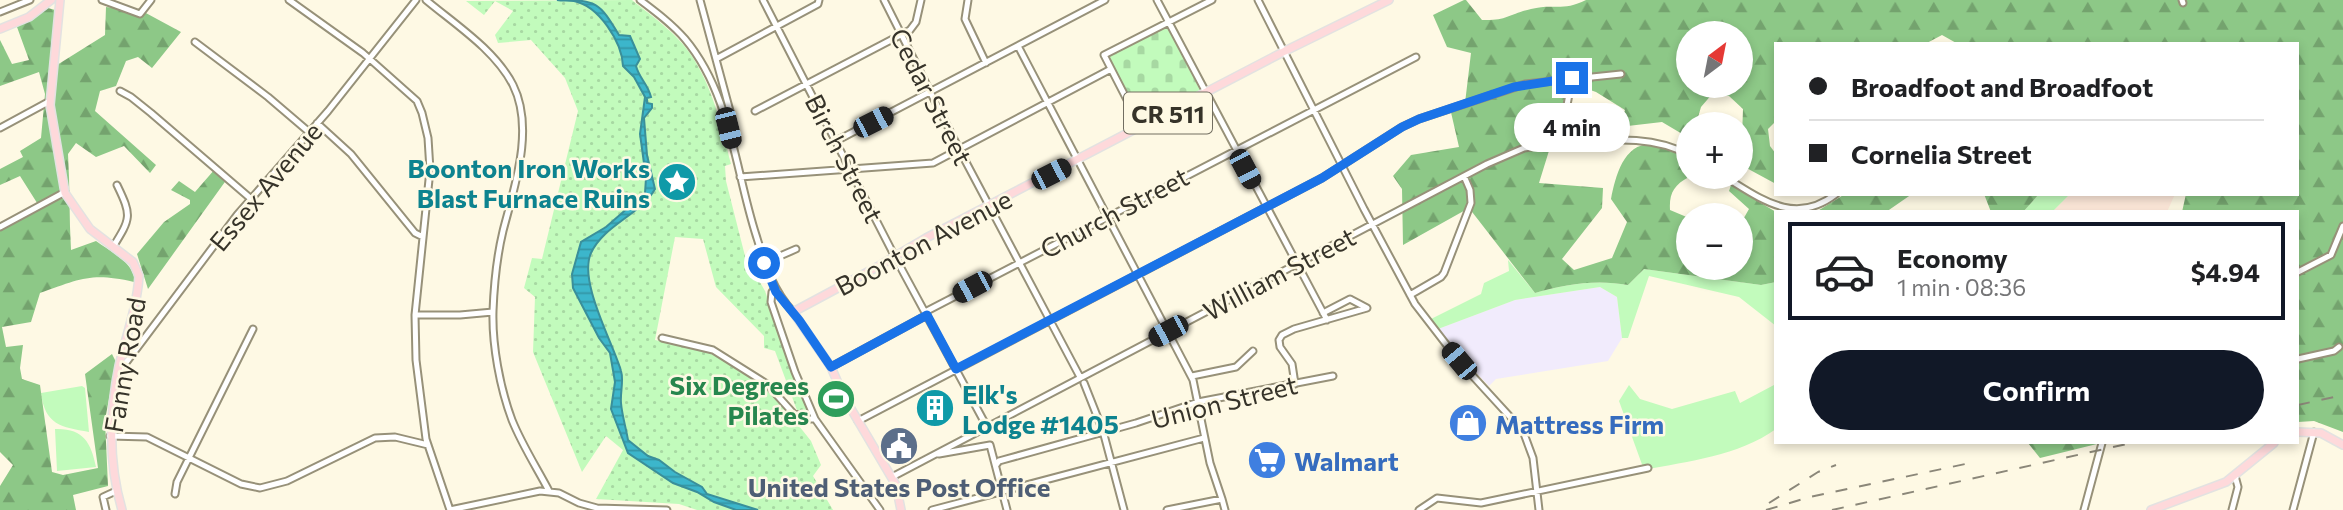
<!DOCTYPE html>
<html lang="en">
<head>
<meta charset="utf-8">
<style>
  body { margin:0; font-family:Commissioner,sans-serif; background:#f2f2f2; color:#202124; height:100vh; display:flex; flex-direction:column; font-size:26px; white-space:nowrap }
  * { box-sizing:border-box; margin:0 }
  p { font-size:23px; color:#757577 }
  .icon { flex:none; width:38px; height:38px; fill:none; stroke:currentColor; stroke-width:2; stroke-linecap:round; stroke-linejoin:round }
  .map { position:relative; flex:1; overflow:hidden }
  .details { position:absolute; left:1774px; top:210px; width:525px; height:234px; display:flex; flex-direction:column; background:#fff; border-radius:0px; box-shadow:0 4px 10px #0003 }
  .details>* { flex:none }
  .guide { position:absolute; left:1774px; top:42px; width:525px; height:154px; border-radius:0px; box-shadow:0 4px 10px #0003; display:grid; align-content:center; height:154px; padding:0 35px; background:#fff }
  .needle { width:46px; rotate:32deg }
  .buttons { position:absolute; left:1676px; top:21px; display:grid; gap:14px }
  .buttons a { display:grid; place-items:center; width:77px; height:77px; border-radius:50%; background:#fff; box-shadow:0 4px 10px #0003; font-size:35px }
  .end { position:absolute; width:32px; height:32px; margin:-16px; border:9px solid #1a73e8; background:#fff; box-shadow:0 0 0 4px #fff }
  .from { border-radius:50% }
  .bubble { position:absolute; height:49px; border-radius:24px; background:#fff; box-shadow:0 4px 10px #0003; font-size:23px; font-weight:700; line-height:49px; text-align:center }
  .car { position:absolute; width:21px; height:42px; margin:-21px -10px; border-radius:9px; box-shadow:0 0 5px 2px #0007; background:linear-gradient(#222 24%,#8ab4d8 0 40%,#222 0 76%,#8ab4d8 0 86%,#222 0) }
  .guide b { display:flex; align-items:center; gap:24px; height:66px; font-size:26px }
  .guide b+b { border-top:2px solid #e0e0e0 }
  .guide i { width:18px; height:18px; background:#202124 }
  ul { padding:12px 0 0; list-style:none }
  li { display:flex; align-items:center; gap:21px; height:98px; margin:0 14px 10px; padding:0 21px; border:4px solid transparent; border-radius:0px }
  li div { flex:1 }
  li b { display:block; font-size:26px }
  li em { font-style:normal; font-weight:700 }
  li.on { border-color:#111827 }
  li>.icon { width:63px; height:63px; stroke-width:1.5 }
  .action { display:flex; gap:14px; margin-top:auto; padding:14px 35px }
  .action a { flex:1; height:80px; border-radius:42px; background:#111827; color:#fff; font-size:28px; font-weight:700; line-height:80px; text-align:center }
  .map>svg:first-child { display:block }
  .commercial { fill:#ffeadb }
  .industrial { fill:#f1ebfc }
  .grass { fill:#c2fbbc }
  .forest { fill:url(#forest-firs); fill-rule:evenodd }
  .cemetery { fill:url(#cemetery-stones) }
  .park { fill:url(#park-dots) }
  .water { fill:url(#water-rules); stroke:#3a8f9a; stroke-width:2 }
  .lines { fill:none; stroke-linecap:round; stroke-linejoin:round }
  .minor-casing { stroke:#979179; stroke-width:9 }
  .major-casing { stroke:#e3e2e1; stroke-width:10 }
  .minor { stroke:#fff; stroke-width:5 }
  .major { stroke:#fed9db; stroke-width:7 }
  .rail { stroke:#8b8779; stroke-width:2; stroke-dasharray:12 12; stroke-linecap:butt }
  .route { stroke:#1a73e8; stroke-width:9 }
  .labels { text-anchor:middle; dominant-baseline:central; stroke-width:5; stroke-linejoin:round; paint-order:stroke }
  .shield { fill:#fef9e4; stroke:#726e61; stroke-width:2 }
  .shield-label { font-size:24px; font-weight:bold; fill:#363329 }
  .street-label { font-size:26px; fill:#363329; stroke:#fef9e4 }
  .culture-label { font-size:26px; font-weight:bold; fill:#0d838f; stroke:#fef9e4; text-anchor:end }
  .leisure-label { font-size:26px; font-weight:bold; fill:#27864d; stroke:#fef9e4; text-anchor:end }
  .shop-label { font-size:26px; font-weight:bold; fill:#366cbe; stroke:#fef9e4; text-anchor:start }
  .service-label { font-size:26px; font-weight:bold; fill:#4e5e75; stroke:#fef9e4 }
</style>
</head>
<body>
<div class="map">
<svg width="2343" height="510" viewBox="0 0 2343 510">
  <defs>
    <pattern id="forest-firs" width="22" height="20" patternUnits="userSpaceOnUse" patternTransform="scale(1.75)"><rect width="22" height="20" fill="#8dc887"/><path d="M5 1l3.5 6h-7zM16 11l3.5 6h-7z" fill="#74a36e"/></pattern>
    <pattern id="cemetery-stones" width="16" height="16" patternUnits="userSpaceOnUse" patternTransform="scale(1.75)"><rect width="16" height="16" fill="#c2fbbc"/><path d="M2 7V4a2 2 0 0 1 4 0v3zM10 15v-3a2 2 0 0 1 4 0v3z" fill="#a7d8a2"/></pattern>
    <pattern id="park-dots" width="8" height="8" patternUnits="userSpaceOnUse" patternTransform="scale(1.75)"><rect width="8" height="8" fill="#c2fbbc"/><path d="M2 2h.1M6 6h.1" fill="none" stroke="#a7d8a2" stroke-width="1.8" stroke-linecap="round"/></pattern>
    <pattern id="water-rules" width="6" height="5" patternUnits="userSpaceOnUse" patternTransform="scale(1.75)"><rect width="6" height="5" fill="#3cb6cb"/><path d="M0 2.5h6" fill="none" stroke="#3395a5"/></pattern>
  </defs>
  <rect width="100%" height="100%" fill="#fef9e4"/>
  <path class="commercial" d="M2070 194H2175L2167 212H2052Z"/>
  <path class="industrial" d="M1600 287 1617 297 1622 338 1608 361 1496 379 1489 386 1456 352 1438 329 1515 300Z"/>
  <path class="grass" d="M2039 194H2070L2052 212H2023Z
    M1508 260 1535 293C1565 284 1598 279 1628 285L1644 269 1761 285 1776 282V326L1739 297 1649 276 1628 338H1622L1617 297 1600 287 1515 300 1438 329 1431 319 1481 294 1484 283 1509 271Z
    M1776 379V429C1738 456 1689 461 1644 470L1619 401 1629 385 1640 399 1672 409 1735 391 1740 403 1774 385Z
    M82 386 85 388 89 432C61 427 45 425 41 393Z
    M55 429C83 428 91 442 96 467L57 471Z"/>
  <path class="forest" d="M1464 0H1466L1482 20C1507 21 1509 14 1531 9 1553 3 1562 12 1586 0H2343V432L2314 421 2298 422V212H2182L2186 194H2298V44H1958L1942 35 1925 44H1776V121L1768 129 1770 146 1776 154V184L1741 165 1743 109 1729 96 1713 93 1701 107 1696 124H1689V138L1662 122 1619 127 1625 110 1596 92 1570 83 1539 183 1603 188 1602 208 1562 259 1574 270 1612 258 1627 222 1611 199C1616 174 1625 138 1659 145 1669 147 1679 154 1689 159V177C1674 185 1669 193 1670 210L1689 218V268H1741V223L1749 209 1729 191 1731 185 1776 212V282L1761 285 1644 269 1628 285C1597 279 1565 284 1535 293L1469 208 1403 245 1402 189 1393 176 1411 155 1459 147 1450 108 1465 103 1471 53 1447 47 1433 15ZM1689 33H1741V86H1689Z
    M106 7 144 12 181 32 152 68 138 57 126 61 116 86 100 91 95 111 156 165 150 173 124 146 96 157 76 143 68 154C70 186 69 218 71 250L96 241C108 250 137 264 134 282 91 272 80 279 40 293L31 322 2 327 6 347 23 345 20 368 22 379 40 385 52 472 63 475 98 468 85 374 112 354 116 362 105 420 108 486 73 495 76 510H0V486L13 465 0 452V228L39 206 20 176 0 185V169L23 157 20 151 41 138 45 94 39 72 0 86V40L12 64 29 60 17 27 48 8 55 10 49 70 105 35Z
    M215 169 227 179 148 289 137 254 164 222 190 204V200L171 190 179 181 195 192Z
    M1845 194H1912L1886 212H1816Z
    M1984 194H2039L2023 212H1991Z
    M2028 443H2101L2040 458Z"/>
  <path class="cemetery" d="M1167 27 1200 90 1141 121 1107 57Z"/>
  <path class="park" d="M632 0C654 18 681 36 695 61 714 92 722 129 731 164L725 166 726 181 745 256 765 291 808 413H798L775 351 764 348V336L716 287 703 239 675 237 655 340 706 351 755 378 776 397 811 441 821 465 813 476 833 510H697L679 504 596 499 623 450 606 436 582 472 533 352 535 297 524 288 532 258 542 259 578 111 565 78 531 40 498 43 495 35 513 11 495 1 484 15 466 1Z"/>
  <path class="water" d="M557 0C597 0 599 2 619 35L630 36 640 59 636 66C639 78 648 84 651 97L647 98V103L652 104V108L644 118 647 155 655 189C640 215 604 225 591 253 578 281 613 343 621 371 624 380 620 393 621 403 622 415 626 428 628 440L648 456 659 460 675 472 702 487 707 494 758 510H736L714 502 697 492 673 483 628 453 611 409 615 382 610 353 599 338 573 288 572 274 581 242 606 227 645 193 646 178 640 134 645 97 634 77 623 66C622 42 599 6 574 1 569 0 563 1 557 0Z"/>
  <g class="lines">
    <g class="minor-casing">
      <path id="minor" d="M102 0 140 14 151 0
        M289 0 363 53 417 101 422 113 428 138 430 170 415 315 416 360 426 439 450 510
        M426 0C456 25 495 50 513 85 535 129 514 188 503 231 497 256 494 285 493 311 492 345 500 388 512 420 522 445 537 468 549 491
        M640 0C656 12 672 24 685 39 731 94 735 170 756 235 765 264 772 289 793 312
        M700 0 730 111 728 128
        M763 0 895 257 987 427
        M884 0 959 149 1080 377
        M968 0 965 19 986 63
        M1157 0 1327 320
        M1258 0 1364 209 1415 304 1459 361 1523 431 1533 458 1539 510
        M2182 0 2183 3
        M0 12 30 0
        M195 42 268 97 309 132
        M1018 46 1193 380 1210 463 1222 499
        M716 59 818 4 819 0
        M1572 78 1560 143C1603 141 1649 133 1689 155
        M120 91 131 97 151 113 250 198
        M755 111 910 30 916 22 921 0
        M317 123 351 154 415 233 423 237
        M1141 127 1104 55 1212 0
        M0 128 50 101
        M836 141 1105 0
        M740 177 933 163 1111 69
        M1725 177C1761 199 1795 226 1836 194
        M0 227 65 192
        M113 247C131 218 132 216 117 185
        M764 263 796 249
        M2298 272 2331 255 2343 226
        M775 289 772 292 771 302 795 372 815 419 880 510
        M1410 295 1441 277 1444 273 1471 203 1470 190 1464 176
        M925 312 1416 57
        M1323 313 1350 299 1367 308
        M415 315H460L493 312
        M662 338 713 350 767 384 793 413 808 419H815
        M2298 359 2334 351 2339 347
        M831 367 927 315
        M119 372 237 215 328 111 416 0
        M1192 376 1236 367 1253 351
        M1084 383 1103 431 1124 510
        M1295 384 1292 364 1280 347 1279 340 1282 335 1294 329 1367 308
        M858 421 1322 178 1402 127 1419 119 1525 84 1621 74
        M110 436 147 437 241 484 260 488 287 481 375 438 395 437 428 445
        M939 454 990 445 1007 510
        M996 465 999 461 1136 423 1198 402 1333 376
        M892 477 1487 164 1524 148 1560 143
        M175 494 177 482 253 329
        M106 510 103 497 116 491
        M450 510 540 491 559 493 579 503 597 508 667 510
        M932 510 1204 438
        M1167 510 1222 499 1225 510
        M1419 510 1437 498 1481 503 1648 468
        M2084 510 2102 443
        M2232 510 2238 487 2235 476
        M2293 510 2314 432"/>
    </g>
    <g class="major-casing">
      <path id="major" d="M60 0 50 105 65 193 90 229 133 262 139 276C137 307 126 336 119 366 109 415 108 462 122 510
        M0 29 29 17 51 0
        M2298 432 2321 433 2343 445
        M901 510 896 485 844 397 831 367 793 312 877 267 926 238 1285 51 1389 0
        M2151 510 2226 482 2274 443"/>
    </g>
    <use href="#minor" class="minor"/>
    <use href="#major" class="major"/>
    <path class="rail" d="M2298 405 2343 395
      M1769 503 1818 472 1836 465
      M1766 510 1810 497 1970 463
      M1832 510 2131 443"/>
  </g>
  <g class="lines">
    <path class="route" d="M764 263 776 292 799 320 831 367 927 315 956 369 1322 178 1402 127 1419 119 1514 87 1572 78"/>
  </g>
  <defs>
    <g id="sight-disc" transform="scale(2.0125)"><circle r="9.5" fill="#0f9aa8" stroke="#fef9e4"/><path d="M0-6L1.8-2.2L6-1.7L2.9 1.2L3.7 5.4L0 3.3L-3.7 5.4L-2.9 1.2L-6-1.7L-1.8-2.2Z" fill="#fff"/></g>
    <g id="stadium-disc" transform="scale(2.0125)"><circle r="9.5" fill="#2e9e5b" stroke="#fef9e4"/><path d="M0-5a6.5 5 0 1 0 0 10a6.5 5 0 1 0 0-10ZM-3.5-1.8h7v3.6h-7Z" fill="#fff"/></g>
    <g id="building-disc" transform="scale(2.0125)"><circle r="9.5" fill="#0f9aa8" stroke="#fef9e4"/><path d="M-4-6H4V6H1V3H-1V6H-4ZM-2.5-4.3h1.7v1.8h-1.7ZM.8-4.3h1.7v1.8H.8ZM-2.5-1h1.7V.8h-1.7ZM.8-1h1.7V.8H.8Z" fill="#fff"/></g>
    <g id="shop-disc" transform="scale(2.0125)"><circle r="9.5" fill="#3f7fe0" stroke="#fef9e4"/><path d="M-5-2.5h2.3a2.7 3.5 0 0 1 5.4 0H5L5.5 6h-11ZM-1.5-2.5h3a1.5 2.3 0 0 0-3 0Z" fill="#fff"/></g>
    <g id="civic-disc" transform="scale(2.0125)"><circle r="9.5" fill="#5c6f8a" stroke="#fef9e4"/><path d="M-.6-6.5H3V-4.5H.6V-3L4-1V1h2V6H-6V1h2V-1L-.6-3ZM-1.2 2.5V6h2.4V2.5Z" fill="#fff"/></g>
    <g id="supermarket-disc" transform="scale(2.0125)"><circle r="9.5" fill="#3f7fe0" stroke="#fef9e4"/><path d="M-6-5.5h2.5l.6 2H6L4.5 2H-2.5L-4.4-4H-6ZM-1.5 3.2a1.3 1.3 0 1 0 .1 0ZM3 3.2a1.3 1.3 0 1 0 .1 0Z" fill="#fff"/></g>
  </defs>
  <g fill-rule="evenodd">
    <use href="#sight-disc" x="677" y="182"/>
    <use href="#stadium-disc" x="836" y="399"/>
    <use href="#building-disc" x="935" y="408"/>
    <use href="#shop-disc" x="1468" y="423"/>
    <use href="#civic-disc" x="899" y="446"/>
    <use href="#supermarket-disc" x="1267" y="460"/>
  </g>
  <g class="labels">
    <rect class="shield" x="1124" y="92.5" width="88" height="41" rx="5"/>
    <g class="shield-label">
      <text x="1168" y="113">CR 511</text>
    </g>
    <g class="street-label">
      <text transform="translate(932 96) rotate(63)">Cedar Street</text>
      <text transform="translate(845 158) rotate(63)">Birch Street</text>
      <text transform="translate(265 186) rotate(-50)">Essex Avenue</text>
      <text transform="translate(1114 212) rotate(-28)">Church Street</text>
      <text transform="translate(923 242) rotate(-28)">Boonton Avenue</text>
      <text transform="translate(1279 273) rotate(-28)">William Street</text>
      <text transform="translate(124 365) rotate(-80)">Fanny Road</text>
      <text transform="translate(1224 401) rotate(-14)">Union Street</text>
    </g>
    <g class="culture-label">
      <text x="650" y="167">Boonton Iron Works<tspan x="650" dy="30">Blast Furnace Ruins</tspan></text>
      <text x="962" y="393" text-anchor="start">Elk's<tspan x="962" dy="30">Lodge #1405</tspan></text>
    </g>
    <g class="leisure-label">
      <text x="809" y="384">Six Degrees<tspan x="809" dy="30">Pilates</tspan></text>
    </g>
    <g class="shop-label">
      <text x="1495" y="423">Mattress Firm</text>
      <text x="1294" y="460">Walmart</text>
    </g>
    <g class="service-label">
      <text x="899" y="486">United States Post Office</text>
    </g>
  </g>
</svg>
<div class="buttons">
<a><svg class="needle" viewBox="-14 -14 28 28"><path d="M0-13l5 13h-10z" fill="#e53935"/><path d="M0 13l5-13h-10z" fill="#757577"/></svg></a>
<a>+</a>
<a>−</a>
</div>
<i class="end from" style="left:764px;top:263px"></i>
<i class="end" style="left:1572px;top:78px"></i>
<div class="bubble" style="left:1514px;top:103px;width:116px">4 min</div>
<i class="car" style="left:873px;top:122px;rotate:63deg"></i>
<i class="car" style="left:728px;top:128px;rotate:166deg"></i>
<i class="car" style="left:1245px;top:169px;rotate:152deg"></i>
<i class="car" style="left:1051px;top:174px;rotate:63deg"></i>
<i class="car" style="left:972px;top:287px;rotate:242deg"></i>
<i class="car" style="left:1168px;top:331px;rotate:242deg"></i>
<i class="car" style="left:1459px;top:361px;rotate:320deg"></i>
<div class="guide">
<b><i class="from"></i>Broadfoot and Broadfoot</b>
<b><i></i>Cornelia Street</b>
</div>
<section class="details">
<ul>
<li class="on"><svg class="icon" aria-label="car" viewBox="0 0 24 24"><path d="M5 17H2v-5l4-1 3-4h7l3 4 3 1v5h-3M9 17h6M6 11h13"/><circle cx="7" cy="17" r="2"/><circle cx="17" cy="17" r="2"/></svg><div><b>Economy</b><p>1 min · 08:36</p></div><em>$4.94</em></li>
</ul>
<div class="action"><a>Confirm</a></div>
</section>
</div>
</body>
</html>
